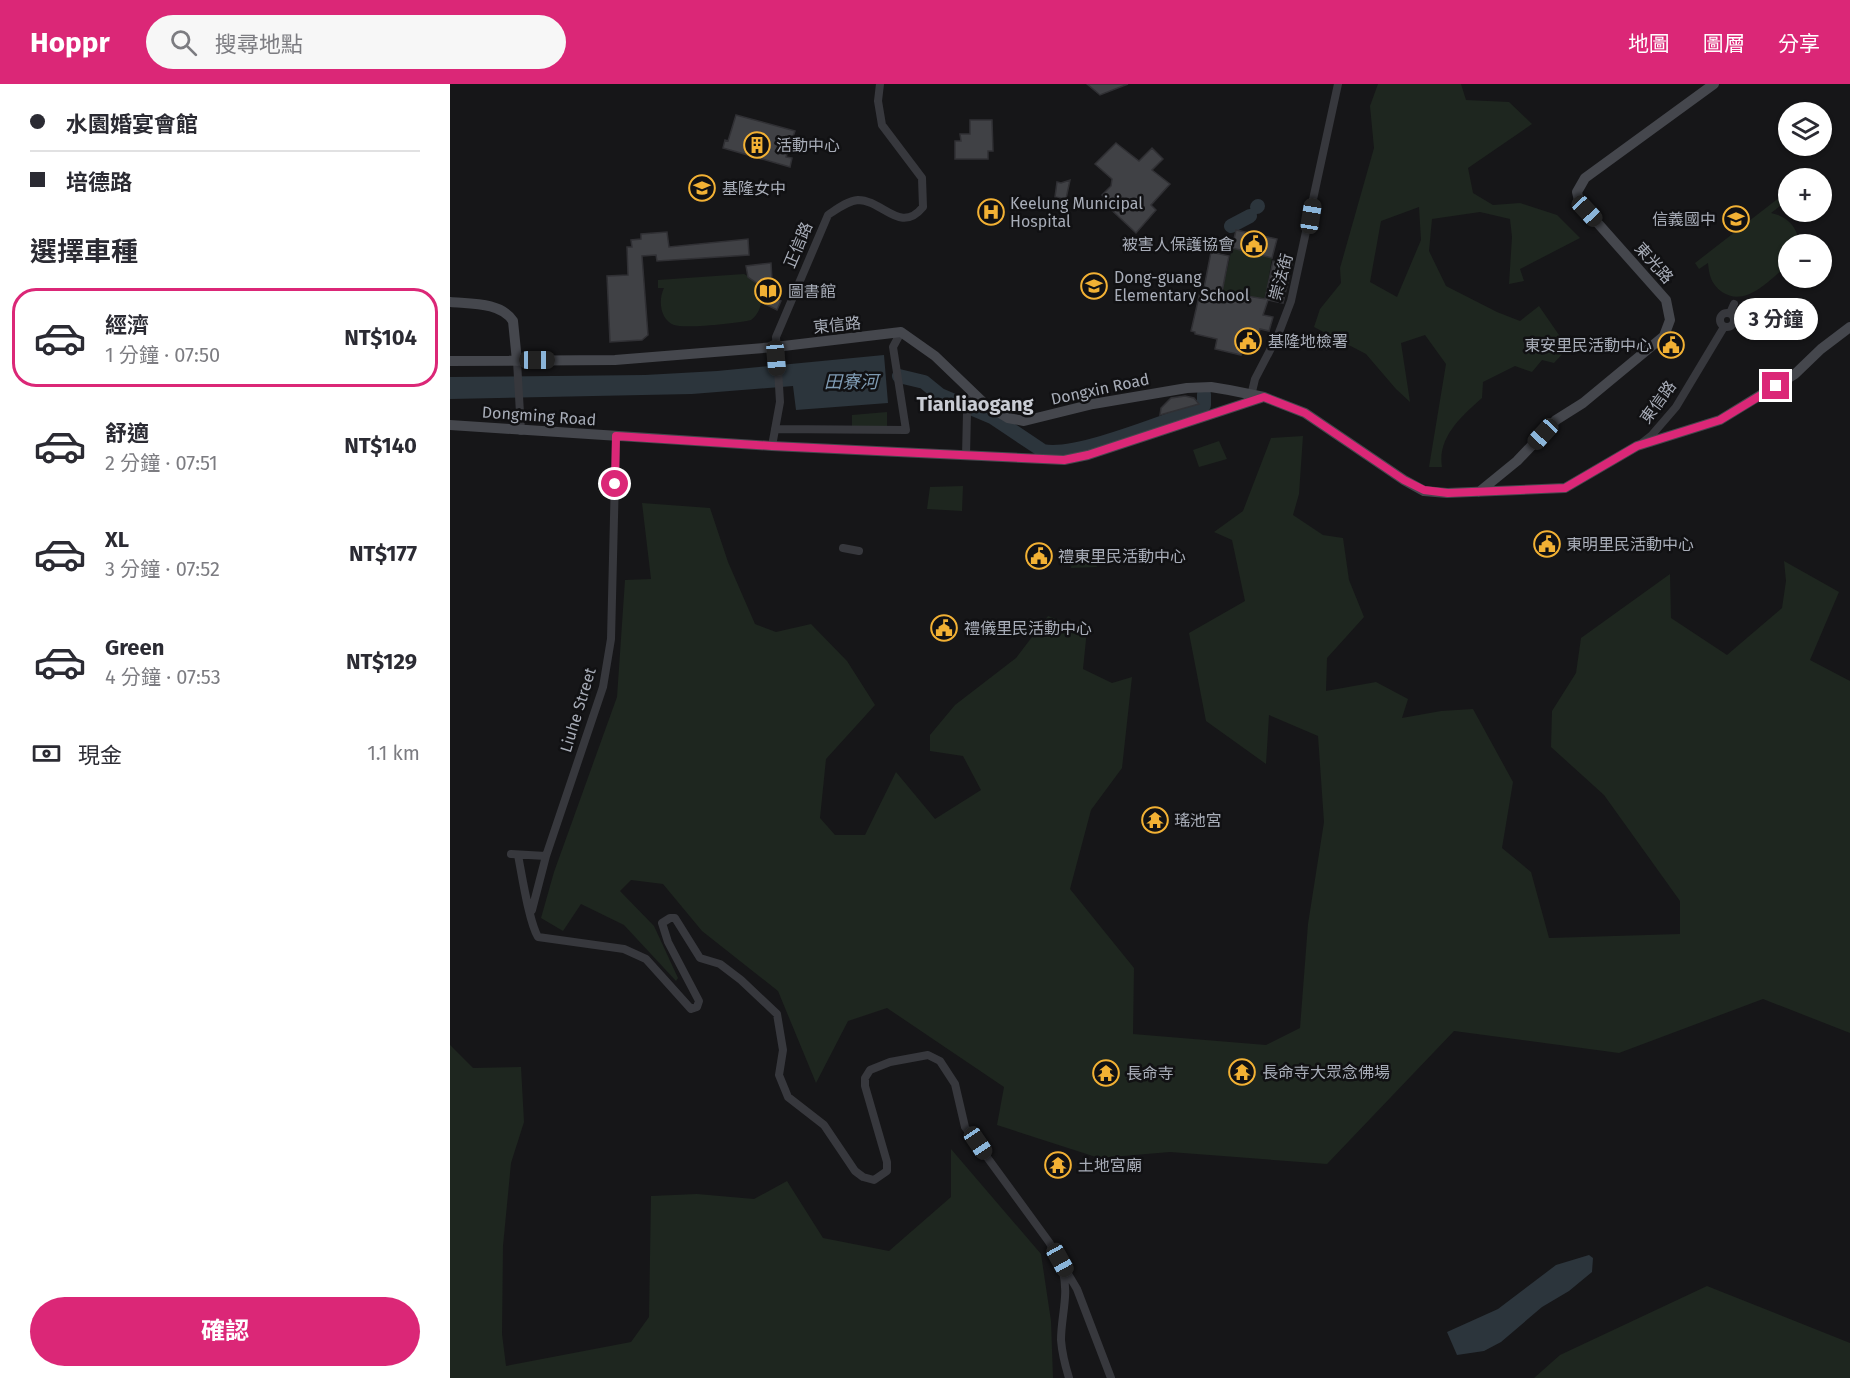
<!DOCTYPE html>
<html lang="zh-TW">
<head>
<meta charset="utf-8">
<style>
  body { margin:0; font-family:"Fira Sans","Noto Sans TC",sans-serif; background:#f7f7f7; color:#2b2b33; height:100vh; display:flex; flex-direction:column; font-size:22px; white-space:nowrap }
  * { box-sizing:border-box; margin:0 }
  p { font-size:20px; color:#7c7c81 }
  .icon { flex:none; width:33px; height:33px; fill:none; stroke:currentColor; stroke-width:2; stroke-linecap:round; stroke-linejoin:round }
  .map { position:relative; flex:1; overflow:hidden }
  .sheet { display:flex; flex-direction:column; background:#fff; width:450px }
  .sheet>* { flex:none }
  .guide { display:grid; align-content:center; height:132px; padding:0 30px; background:#fff }
  .buttons { position:absolute; left:1328px; top:18px; display:grid; gap:12px }
  .buttons a { display:grid; place-items:center; width:54px; height:54px; border-radius:50%; background:#fff; box-shadow:0 2px 4px #0004; font-size:30px }
  .end { position:absolute; width:27px; height:27px; margin:-14px; border:8px solid #db2777; background:#fff; box-shadow:0 0 0 3px #fff }
  .from { border-radius:50% }
  .bubble { position:absolute; height:42px; border-radius:21px; background:#fff; box-shadow:0 2px 4px #0004; font-size:20px; font-weight:700; line-height:42px; text-align:center }
  .car { position:absolute; width:18px; height:36px; margin:-18px -9px; border-radius:8px; box-shadow:0 0 4px 2px #0007; background:linear-gradient(#222 24%,#8ab4d8 0 40%,#222 0 76%,#8ab4d8 0 86%,#222 0) }
  .guide b { display:flex; align-items:center; gap:21px; height:57px; font-size:22px }
  .guide b+b { border-top:2px solid #e1e1e2 }
  .guide i { width:15px; height:15px; background:#2b2b33 }
  ul { padding:0; list-style:none }
  li { display:flex; align-items:center; gap:18px; height:99px; margin:0 12px 9px; padding:0 18px; border:3px solid transparent; border-radius:24px }
  li div { flex:1 }
  li b { display:block; font-size:22px }
  li em { font-style:normal; font-weight:700 }
  li.on { border-color:#db2777 }
  li>.icon { width:54px; height:54px; stroke-width:1.5 }
  h2 { padding:0 30px; font-size:27px; line-height:72px }
  .pay { display:flex; align-items:center; gap:15px; height:66px; padding:0 30px; font-size:22px }
  .pay p { margin-inline-start:auto }
  .button { display:flex; gap:12px; margin-top:auto; padding:12px 30px }
  .button a { flex:1; height:69px; border-radius:36px; background:#db2777; color:#fff; font-size:24px; font-weight:700; line-height:69px; text-align:center }
  header { display:flex; align-items:center; gap:36px; box-sizing:border-box; height:84px; padding:0 30px; background:#db2777; color:#fff }
  header strong { font-size:28px }
  nav { display:flex; gap:33px; margin-inline-start:auto; font-size:21px }
  .search { width:420px; height:54px; background:#f7f7f7; display:flex; align-items:center; gap:15px; box-sizing:border-box; padding:0 21px; border-radius:33px; color:#7c7c81; font-size:22px }
  main { display:flex; flex:1; min-height:0 }
  .map>svg:first-child { display:block }
  .green { fill:#1e261f; fill-rule:evenodd }
  .water { fill:#2c353c }
  .lines { fill:none; stroke-linecap:round; stroke-linejoin:round }
  .river { stroke:#2c353c; stroke-width:14 }
  .building { fill:#404145; stroke:#303034; stroke-width:1.5 }
  .street { stroke:#37383d; stroke-width:8 }
  .secondary { stroke:#45474d; stroke-width:10 }
  .route { stroke:#db2777; stroke-width:8 }
  .labels { text-anchor:middle; dominant-baseline:central; stroke-width:5; stroke-linejoin:round; paint-order:stroke }
  .poi-label { font-size:16px; fill:#a8adb8; stroke:#111113; text-anchor:start }
  .street-label { font-size:16px; fill:#a8adb8; stroke:#111113 }
  .water-label { font-size:18px; font-style:italic; fill:#7f9bb3; stroke:#111113 }
  .quarter-label { font-size:20px; font-weight:bold; fill:#c9ccd4; stroke:#111113 }
</style>
</head>
<body>
<header>
<strong>Hoppr</strong>
<div class="search"><svg class="icon" aria-label="search" viewBox="0 0 24 24"><circle cx="10" cy="10" r="6"/><path d="M15 15l6 6"/></svg>搜尋地點</div>
<nav><a>地圖</a><a>圖層</a><a>分享</a></nav>
</header>
<main>
<section class="sheet">
<div class="guide">
<b><i class="from"></i>水園婚宴會館</b>
<b><i></i>培德路</b>
</div>
<h2>選擇車種</h2>
<ul>
<li class="on"><svg class="icon" aria-label="car" viewBox="0 0 24 24"><path d="M5 17H2v-5l4-1 3-4h7l3 4 3 1v5h-3M9 17h6M6 11h13"/><circle cx="7" cy="17" r="2"/><circle cx="17" cy="17" r="2"/></svg><div><b>經濟</b><p>1 分鐘 · 07:50</p></div><em>NT$104</em></li>
<li><svg class="icon" aria-label="car" viewBox="0 0 24 24"><path d="M5 17H2v-5l4-1 3-4h7l3 4 3 1v5h-3M9 17h6M6 11h13"/><circle cx="7" cy="17" r="2"/><circle cx="17" cy="17" r="2"/></svg><div><b>舒適</b><p>2 分鐘 · 07:51</p></div><em>NT$140</em></li>
<li><svg class="icon" aria-label="car" viewBox="0 0 24 24"><path d="M5 17H2v-5l4-1 3-4h7l3 4 3 1v5h-3M9 17h6M6 11h13"/><circle cx="7" cy="17" r="2"/><circle cx="17" cy="17" r="2"/></svg><div><b>XL</b><p>3 分鐘 · 07:52</p></div><em>NT$177</em></li>
<li><svg class="icon" aria-label="car" viewBox="0 0 24 24"><path d="M5 17H2v-5l4-1 3-4h7l3 4 3 1v5h-3M9 17h6M6 11h13"/><circle cx="7" cy="17" r="2"/><circle cx="17" cy="17" r="2"/></svg><div><b>Green</b><p>4 分鐘 · 07:53</p></div><em>NT$129</em></li>
</ul>
<div class="pay"><svg class="icon" aria-label="cash" viewBox="0 0 24 24"><path d="M3 7h18v10H3z"/><circle cx="12" cy="12" r="2"/></svg>現金<p>1.1 km</p></div>
<div class="button"><a>確認</a></div>
</section>
<div class="map">
<svg width="1400" height="1294" viewBox="0 0 1400 1294">
  <rect width="100%" height="100%" fill="#161618"/>
  <path class="green" d="M928 0H1011L1016 16 1059 18 1082 40 1018 84 1023 109 1043 121 1070 119 1107 131 1130 154 1070 185 1074 197 1059 200 1062 153 1060 135 1030 128 982 135 979 167 996 202 1047 228 1070 237 1089 222 1118 264 1104 279 1092 276 1082 288 1065 282 1033 298 1032 314C1012 332 987 353 992 383H979L996 280 975 251 951 259 960 318 946 305 916 270 864 243 870 225 891 199 890 184 924 64 920 22ZM969 123 971 156 947 213 920 198 931 137Z
    M1330 113 1334 119 1321 129C1337 132 1348 143 1349 160H1338V181C1320 195 1296 224 1272 208 1261 200 1259 191 1258 179L1249 185 1245 179Z
    M782 164 822 174 815 215 772 208Z
    M294 190C312 198 318 223 301 236 289 239 235 245 224 241 210 236 208 216 214 204H208V196Z
    M437 328V346H402V331Z
    M853 352 849 410 843 431 873 451 893 454 899 496 914 533 877 574 876 607 926 598 958 615 952 634 991 627 1023 625 1063 698 1052 764 1081 788 1099 854 1230 850V817L1154 711 1101 663 1102 627 1126 589 1131 554 1220 490 1221 534 1277 571 1332 524 1336 497 1334 477 1389 508 1360 576 1400 597V949L1313 915 1169 969 1004 947 877 1080 720 1068 649 1074 547 1041 554 1003 437 924 398 937 366 999 328 907 252 847 213 800 181 796 170 807 204 842 228 894 226 897 174 841 131 820 113 847 91 834 104 788 167 613 175 496 201 495 192 419 260 424 278 478 305 540 326 548 361 540 397 577 425 621 376 675 370 734 385 751H415L446 688 485 735 531 706 513 672 480 667V651L505 621 566 574 598 532 637 546 633 585 662 599 682 593 672 684 641 726 620 805 684 884 683 950 816 961 850 944 858 840 874 738 868 652 819 631 816 680 756 637 739 549 795 517 782 456 764 448 793 427 821 354Z
    M769 357 777 375 749 383 743 366Z
    M513 402 512 427 477 425 480 403Z
    M640 464 647 483 621 484 623 465Z
    M0 961 23 984 71 983 74 1038 61 1079 53 1162 52 1250 56 1282 181 1258 199 1233 201 1112 247 1110 304 1115 337 1097 373 1154 439 1167 501 1113V1065L591 1170 601 1237 603 1294H0Z
    M1257 1202 1400 1259V1294H1084L1110 1271Z"/>
  <path class="water" d="M434 271 438 319 346 326 343 302 242 310 0 315V293L195 291 267 287Z
    M1139 1171 1143 1174 1142 1188 1119 1207 1092 1223 1051 1258 1034 1267 1007 1271 997 1248 1048 1225 1106 1181Z"/>
  <g class="lines">
    <path class="river" d="M807 123 808 122
      M781 142 800 132
      M449 292 474 298 490 311 542 333 593 367C626 374 714 337 750 325L754 321V310"/>
  </g>
  <path class="building" d="M637 0H678L650 11Z
    M286 31 345 47 336 73 342 74 340 83 273 64 275 56 278 57Z
    M520 36H542L543 67H538V75H505V57H511L510 50H520Z
    M666 59 689 77 702 64 713 75 702 86 720 100 701 121 706 126 686 149 654 119 657 116 652 111 661 102 662 95 645 80Z
    M620 96 616 115 605 113 607 98 611 99Z
    M786 146 827 155 822 174 782 164Z
    M217 148 219 163 298 155 299 171 207 177 206 171 192 172 198 251 192 256 160 258 157 192 178 191 177 163H182L181 156 191 155V150Z
    M761 168 779 172 772 208 815 215 823 177 842 180 833 219 818 216 813 231 823 233 819 247 810 245 806 260 803 259 802 263 793 261 791 271 765 265 767 255 745 250V248L741 247 751 204H754Z
    M321 179 323 214 331 217 327 226 315 220 312 203 298 193 296 182Z
    M735 312 744 314 749 320 710 331 711 324 721 314Z
    M582 466H596V477H582Z"/>
  <g class="lines">
    <path class="street" d="M1270 236a7 7 0 1 1 14 0a7 7 0 1 1-14 0Z
      M1280 229 1284 220
      M67 277 71 347
      M800 316 805 295 828 251 841 217 888 0
      M325 345 456 346 443 263 451 248
      M1192 359 1201 352 1226 323 1274 243
      M322 362 330 318 326 253 378 131C387 125 397 117 408 116 433 116 450 151 473 123L472 94 432 41 428 17 430 0
      M516 372 517 328 522 308
      M393 464 409 467
      M61 770 96 772
      M68 771C72 792 79 838 88 853L174 865 196 875 241 925 247 923 249 917 218 858 212 839 220 834H225L250 874 270 880 291 896 327 930 333 966 329 991 338 1013 374 1041 405 1087 413 1093 424 1096 437 1087V1078L415 1002V994L420 986 440 978 478 971 490 977 505 1000 515 1043 599 1158 627 1205 661 1294
      M82 826 96 772 153 603 161 555 166 352
      M613 1188C619 1211 611 1233 611 1256 612 1269 615 1281 619 1294"/>
    <path class="secondary" d="M0 218C20 220 51 218 63 237L67 277
      M0 277 165 276 325 263 451 248 485 272 535 320 558 334 574 337 643 320 737 304 761 303 779 306 814 313 855 329 954 396 974 407 997 409 1115 404 1187 362 1270 336 1345 290 1371 265 1400 243
      M0 341 322 362 614 376 638 371 811 314
      M1029 408 1067 377 1106 336 1133 319 1214 252 1220 236 1216 216 1137 127 1129 117 1127 108 1135 94 1264 0"/>
  </g>
  <g class="lines">
    <path class="route" d="M165 400 166 352 322 362 614 376 638 371 814 313 855 329 954 396 974 406 998 409 1115 404 1187 362 1270 336 1326 302"/>
  </g>
  <defs>
    <g id="building-ring" transform="scale(1.35)"><circle r="9.5" fill="#111113" stroke="#f2b134" stroke-width="1.5"/><path d="M-4-6H4V6H1V3H-1V6H-4ZM-2.5-4.3h1.7v1.8h-1.7ZM.8-4.3h1.7v1.8H.8ZM-2.5-1h1.7V.8h-1.7ZM.8-1h1.7V.8H.8Z" fill="#f2b134"/></g>
    <g id="school-ring" transform="scale(1.35)"><circle r="9.5" fill="#111113" stroke="#f2b134" stroke-width="1.5"/><path d="M0-5L7-2L0 1L-7-2ZM-4 1L0 2.5L4 1V4Q0 6-4 4Z" fill="#f2b134"/></g>
    <g id="hospital-ring" transform="scale(1.35)"><circle r="9.5" fill="#111113" stroke="#f2b134" stroke-width="1.5"/><path d="M-5-5h3v3.5h4V-5h3V5h-3V1.5h-4V5h-3Z" fill="#f2b134"/></g>
    <g id="civic-ring" transform="scale(1.35)"><circle r="9.5" fill="#111113" stroke="#f2b134" stroke-width="1.5"/><path d="M-.6-6.5H3V-4.5H.6V-3L4-1V1h2V6H-6V1h2V-1L-.6-3ZM-1.2 2.5V6h2.4V2.5Z" fill="#f2b134"/></g>
    <g id="library-ring" transform="scale(1.35)"><circle r="9.5" fill="#111113" stroke="#f2b134" stroke-width="1.5"/><path d="M-6-4Q-3-5.5-.7-3.5V5Q-3 3-6 4ZM6-4Q3-5.5 .7-3.5V5Q3 3 6 4Z" fill="#f2b134"/></g>
    <g id="temple-ring" transform="scale(1.35)"><circle r="9.5" fill="#111113" stroke="#f2b134" stroke-width="1.5"/><path d="M0-6L5-2H3V0L6.5 2.5H4V6H1.5V3h-3V6H-4V2.5H-6.5L-3 0V-2H-5Z" fill="#f2b134"/></g>
  </defs>
  <g fill-rule="evenodd">
    <use href="#building-ring" x="307" y="61"/>
    <use href="#school-ring" x="252" y="104"/>
    <use href="#hospital-ring" x="541" y="128"/>
    <use href="#school-ring" x="1286" y="135"/>
    <use href="#civic-ring" x="804" y="160"/>
    <use href="#school-ring" x="644" y="202"/>
    <use href="#library-ring" x="318" y="207"/>
    <use href="#civic-ring" x="798" y="257"/>
    <use href="#civic-ring" x="1221" y="261"/>
    <use href="#civic-ring" x="1097" y="460"/>
    <use href="#civic-ring" x="589" y="472"/>
    <use href="#civic-ring" x="494" y="544"/>
    <use href="#temple-ring" x="705" y="736"/>
    <use href="#temple-ring" x="792" y="988"/>
    <use href="#temple-ring" x="656" y="989"/>
    <use href="#temple-ring" x="608" y="1081"/>
  </g>
  <g class="labels">
    <g class="poi-label">
      <text x="326" y="61">活動中心</text>
      <text x="272" y="104">基隆女中</text>
      <text x="560" y="119">Keelung Municipal<tspan x="560" dy="18">Hospital</tspan></text>
      <text x="1266" y="135" text-anchor="end">信義國中</text>
      <text x="784" y="160" text-anchor="end">被害人保護協會</text>
      <text x="664" y="193">Dong-guang<tspan x="664" dy="18">Elementary School</tspan></text>
      <text x="338" y="207">圖書館</text>
      <text x="818" y="257">基隆地檢署</text>
      <text x="1202" y="261" text-anchor="end">東安里民活動中心</text>
      <text x="1116" y="460">東明里民活動中心</text>
      <text x="608" y="472">禮東里民活動中心</text>
      <text x="514" y="544">禮儀里民活動中心</text>
      <text x="724" y="736">瑤池宮</text>
      <text x="812" y="988">長命寺大眾念佛場</text>
      <text x="676" y="989">長命寺</text>
      <text x="628" y="1081">土地宮廟</text>
    </g>
    <g class="street-label">
      <text transform="translate(348 161) rotate(-67)">正信路</text>
      <text transform="translate(1204 179) rotate(48)">東光路</text>
      <text transform="translate(831 193) rotate(-75)">崇法街</text>
      <text transform="translate(387 241) rotate(-6)">東信路</text>
      <text transform="translate(650 305) rotate(-12)">Dongxin Road</text>
      <text transform="translate(1208 318) rotate(-54)">東信路</text>
      <text transform="translate(89 332) rotate(4)">Dongming Road</text>
      <text transform="translate(128 626) rotate(-73)">Liuhe Street</text>
    </g>
    <g class="water-label">
      <text x="401" y="298">田寮河</text>
    </g>
    <g class="quarter-label">
      <text x="525" y="320">Tianliaogang</text>
    </g>
  </g>
</svg>
<div class="buttons">
<a><svg class="icon" aria-label="layers" viewBox="0 0 24 24"><path d="M12 4l9 5-9 5-9-5zM3 14l9 5 9-5"/></svg></a>
<a>+</a>
<a>−</a>
</div>
<i class="end from" style="left:165px;top:400px"></i>
<i class="end" style="left:1326px;top:302px"></i>
<div class="bubble" style="left:1284px;top:214px;width:84px">3 分鐘</div>
<i class="car" style="left:1137px;top:127px;rotate:137deg"></i>
<i class="car" style="left:861px;top:132px;rotate:9deg"></i>
<i class="car" style="left:326px;top:274px;rotate:175deg"></i>
<i class="car" style="left:87px;top:276px;rotate:90deg"></i>
<i class="car" style="left:1093px;top:350px;rotate:223deg"></i>
<i class="car" style="left:528px;top:1059px;rotate:146deg"></i>
<i class="car" style="left:610px;top:1176px;rotate:151deg"></i>
</div>
</main>
</body>
</html>
